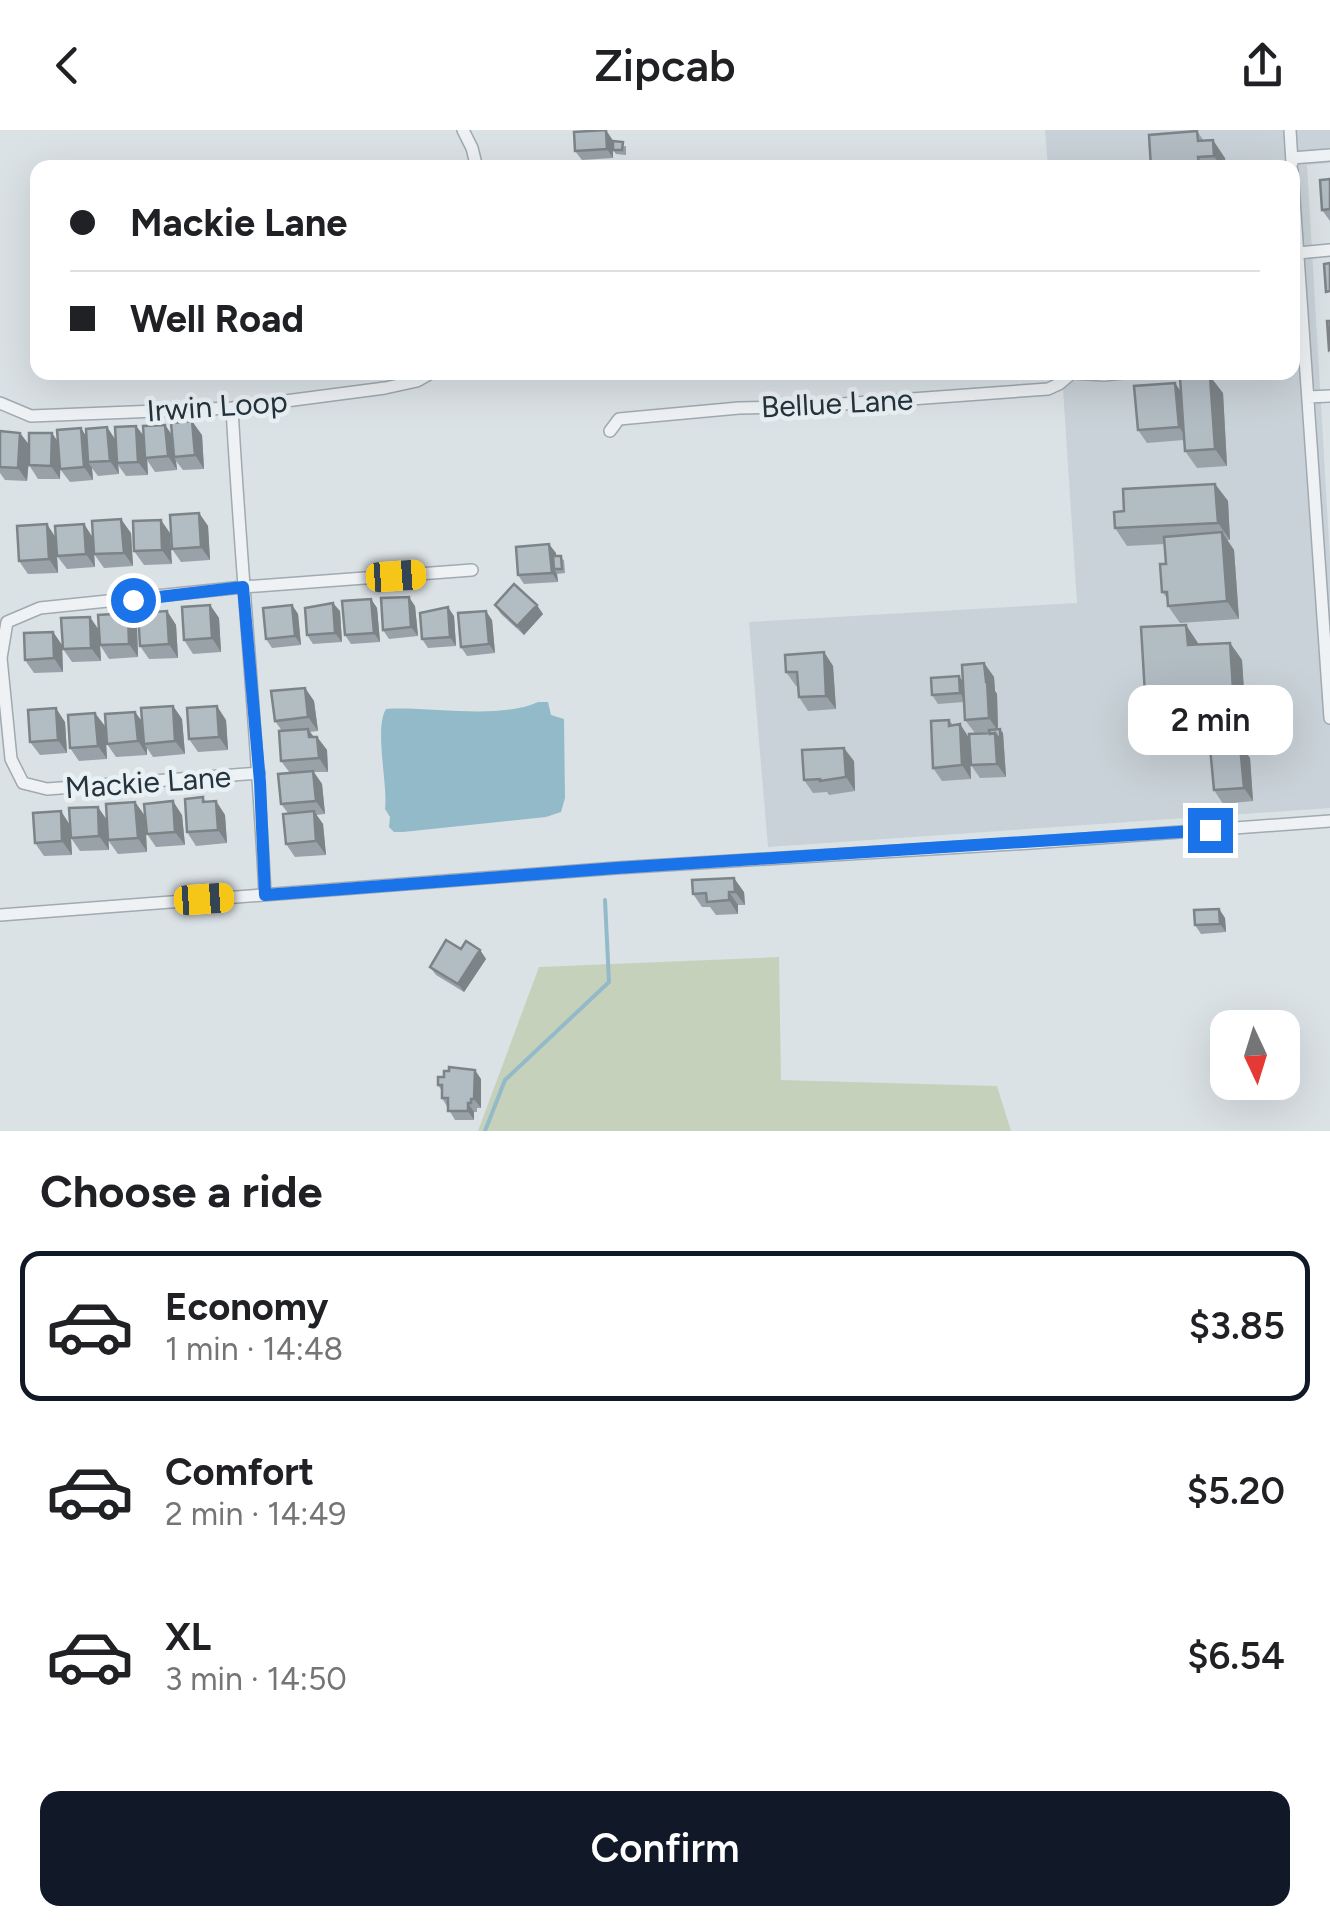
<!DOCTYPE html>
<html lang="en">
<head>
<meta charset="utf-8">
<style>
  body { margin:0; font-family:Figtree,sans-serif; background:#f2f2f2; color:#202124; height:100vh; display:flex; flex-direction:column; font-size:38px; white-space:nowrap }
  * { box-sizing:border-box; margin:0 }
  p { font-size:32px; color:#757577 }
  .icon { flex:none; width:55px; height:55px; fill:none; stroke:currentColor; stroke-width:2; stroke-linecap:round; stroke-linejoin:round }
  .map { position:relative; height:1001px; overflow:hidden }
  .side { display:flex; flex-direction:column; background:#fff; flex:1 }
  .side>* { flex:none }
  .top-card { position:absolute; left:30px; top:30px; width:1270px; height:220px; border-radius:20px; box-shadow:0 10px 40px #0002; display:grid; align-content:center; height:220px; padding:0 40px; background:#fff }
  .needle { width:65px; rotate:176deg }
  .tools { position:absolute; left:1210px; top:880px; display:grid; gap:20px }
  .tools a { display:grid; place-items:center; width:90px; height:90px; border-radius:20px; background:#fff; box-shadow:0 10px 40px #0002; font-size:50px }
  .end { position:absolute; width:45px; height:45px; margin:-22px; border:12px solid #1a73e8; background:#fff; box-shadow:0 0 0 5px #fff }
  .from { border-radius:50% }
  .bubble { position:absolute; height:70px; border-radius:20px; background:#fff; box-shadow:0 10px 40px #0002; font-size:32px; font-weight:600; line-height:70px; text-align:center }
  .car { position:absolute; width:30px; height:60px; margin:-30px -15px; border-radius:12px; box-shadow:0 0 8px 2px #0007; background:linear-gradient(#f5c518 24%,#345 0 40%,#f5c518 0 76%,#345 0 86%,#f5c518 0) }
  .top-card b { display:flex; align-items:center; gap:35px; height:95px; font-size:38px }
  .top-card b+b { border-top:2px solid #e0e0e0 }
  .top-card i { width:25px; height:25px; background:#202124 }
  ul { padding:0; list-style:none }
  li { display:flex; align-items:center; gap:30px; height:150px; margin:0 20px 15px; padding:0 20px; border:5px solid transparent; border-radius:20px }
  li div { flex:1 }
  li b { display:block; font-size:38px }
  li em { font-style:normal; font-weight:600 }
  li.selected { border-color:#111827 }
  li>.icon { width:90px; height:90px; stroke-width:1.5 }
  h2 { padding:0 40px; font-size:45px; line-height:120px }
  .button { display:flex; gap:20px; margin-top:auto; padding:20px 40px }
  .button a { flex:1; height:115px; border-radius:20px; background:#111827; color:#fff; font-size:40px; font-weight:600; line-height:115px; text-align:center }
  header { display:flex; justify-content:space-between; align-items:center; height:130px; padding:0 40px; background:#fff; font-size:45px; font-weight:600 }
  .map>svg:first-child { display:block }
  .built { fill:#c9d2d8 }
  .green { fill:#c6d1bc }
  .water { fill:#93bac9 }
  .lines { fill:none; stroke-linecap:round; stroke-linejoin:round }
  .stream { stroke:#93bac9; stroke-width:4 }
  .minor-casing { stroke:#a0aab0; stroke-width:14 }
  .minor { stroke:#eef2f5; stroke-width:11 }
  .wall { fill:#99a2a8 }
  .shaded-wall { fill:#7d8488 }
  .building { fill:#b2bcc3; stroke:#7d8488; stroke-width:2.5 }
  .route { stroke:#1a73e8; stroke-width:12 }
  .labels { text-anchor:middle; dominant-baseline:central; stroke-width:9; stroke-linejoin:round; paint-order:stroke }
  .street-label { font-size:30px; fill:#24333d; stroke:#eaf1f4 }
</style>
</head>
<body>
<header><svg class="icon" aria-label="back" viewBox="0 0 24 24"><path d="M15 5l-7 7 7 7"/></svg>Zipcab<svg class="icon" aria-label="share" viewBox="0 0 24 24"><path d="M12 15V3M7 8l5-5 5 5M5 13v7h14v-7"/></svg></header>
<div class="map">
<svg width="1330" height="1001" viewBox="0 0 1330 1001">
  <rect width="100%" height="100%" fill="#dbe2e6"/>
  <path class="built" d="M1045 0H1330V33L1307 35 1330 429V678L768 717 749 492 1077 473 1062 243 1292 242V38L1048 37Z"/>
  <path class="green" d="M779 827 781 950 997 956 1011 1001H478L539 837Z"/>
  <path class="water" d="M538 572H548L551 585 564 589 565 668 561 682 546 687 403 702H394L389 697 390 687 385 679C388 654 374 598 386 579 429 576 499 590 538 572Z"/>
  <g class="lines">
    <path class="stream" d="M485 1001 505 950 609 852 605 770"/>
    <g class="minor-casing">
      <path id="minor" d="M463 0 472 18 477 38
        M1290 0 1292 33
        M1292 28 1330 25
        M1292 40 1330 588
        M1298 123 1330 120
        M1308 267 1330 266
        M0 273 31 286 232 278 385 258 417 251 433 242
        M232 278C241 440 257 602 265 765
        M610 301 619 289 739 278 801 277 1048 259 1059 254 1072 243 1104 245 1133 242
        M259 643 47 659 23 653 11 629 1 528 7 492 40 478 243 457 472 440
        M0 785 616 738 1031 713 1330 691"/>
    </g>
    <use href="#minor" class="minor"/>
  </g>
  <path class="wall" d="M1197 1 1204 11 1225 28 1226 38H1151Z
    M612 9 613 18 626 16V25L616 24 613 20V28L582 30 575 21Z
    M1330 49V91L1322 80Z
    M1181 261 1223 263 1227 336 1197 338 1185 321 1184 310 1147 313 1138 300Z
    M165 295 172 305H202L204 339 183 340 176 331 177 340 155 342 147 330 148 345 126 346 118 335 119 344 98 346 92 338 93 350 70 352 60 339V349H38L29 335V330L27 351 5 350 0 343V301L20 303 29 315 58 313 86 306 107 297 116 310 136 296 144 306Z
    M1215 354 1228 371 1230 410H1227L1234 420 1239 489 1180 493 1168 476V469L1162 462 1166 434 1165 414 1127 416 1115 398 1124 381Z
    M199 383 208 396 210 430 181 432 172 419Z
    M161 390 172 434 144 435 134 421Z
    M84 394 93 408 95 437 67 439 57 426 58 443 28 444 19 431 56 408Z
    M131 403 133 436 104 438 94 424Z
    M549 414 556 426 564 430 565 443 557 444 558 452 524 454 518 445Z
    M371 469 377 478 380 512 351 514 345 505Z
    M210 475 219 488 221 522 193 524 184 510Z
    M292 475 298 484 301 515 272 518 266 509Z
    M495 475 543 484 524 505 501 484Z
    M415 476 418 506 389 509 383 500Z
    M167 481 176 495 178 528 149 529 140 516Z
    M340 481 342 512 313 514 307 505Z
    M128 483 137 497 138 527 109 529 100 515 101 531 72 532 63 519Z
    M454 486 456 516 428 518 422 509Z
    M492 490 495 523 467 526 461 517Z
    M1186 495 1198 514 1230 513 1242 530 1245 576 1157 582 1145 564Z
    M53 502 62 515 63 542 34 543 25 530Z
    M824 522 833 536 836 579 808 581 799 567 798 556H796L786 542Z
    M984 533 994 547 995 561 997 564 998 599 1003 603 1006 647 980 648 971 635 990 602 975 603 965 590 964 572 938 574 932 565 959 546 963 552Z
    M305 558 314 571 318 601 310 602 314 607H317L327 620 328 642H314L322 654 325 684 316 685 323 694 326 725 295 727 286 714 288 683 281 674 290 643 281 631 282 601 275 591Z
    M173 576 182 589 185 624 153 627 147 618V625L116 627 107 614 142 592Z
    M226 590 228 620 198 622 189 609Z
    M949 590 953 595 960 594 969 608 971 649 942 651 933 638Z
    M65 592 67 623 40 625 30 612Z
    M105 596 107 629 79 631 70 618Z
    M1240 615 1250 628 1253 671 1223 674 1214 660Z
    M854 631 855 661 829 665 827 662 813 663 804 650Z
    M203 667 206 672 216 671 225 685 227 713 196 716 187 702Z
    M135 672 145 686 147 722 118 724 108 710V704L109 720 80 721 71 708 72 725 44 726 35 713 70 695 107 690Z
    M182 685 185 715 156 717 147 704Z
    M744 762 745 775H738V784L716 785 710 777H702L693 764Z
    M1219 779 1225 788 1226 802 1201 804 1195 795Z
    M461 819 480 820 486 829 464 862 436 845 430 837Z
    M481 949V978H477V982H474V990H455L442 968V961L438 955Z"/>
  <path class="shaded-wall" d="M606 0 612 9 613 28 607 19Z
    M1213 10 1225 28 1226 38H1222L1214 26Z
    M1210 246 1223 263 1227 336 1215 319Z
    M1175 253 1184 266 1188 310 1179 297Z
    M192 291 202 305 204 339 195 325Z
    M165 295 174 308V327L176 331 177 340 168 326Z
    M136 296 146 309 148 345 138 332Z
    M107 297 116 311 119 344 110 331Z
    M81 298 90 312 88 332 92 338 93 350 84 337Z
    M20 303 30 316 27 351 18 338Z
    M52 303 61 316 60 349 51 336Z
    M1215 354 1228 371 1230 410 1218 393Z
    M199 383 208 396 210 430 201 417Z
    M121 389 131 403 133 436 124 423Z
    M161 390 170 403 172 434 162 420Z
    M47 394 56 408 58 443 49 429Z
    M84 394 93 408 95 437 86 424Z
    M1222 402 1234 420 1239 489 1227 471Z
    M549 414 556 423 557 439H554L557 444 558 452 552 443Z
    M409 467 415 476 418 506 411 497Z
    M371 469 377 478 380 512 374 503Z
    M333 473 340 481 342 512 335 503Z
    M210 475 219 488 221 522 212 508Z
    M292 475 298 484 301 515 295 506Z
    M537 475 543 484 524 505 517 496Z
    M448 477 454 486 456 516 450 507Z
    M167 481 176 495 178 528 169 514Z
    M486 481 492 490 495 523 489 514Z
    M128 483 137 497 138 527 129 514Z
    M90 487 99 500 101 531 91 518Z
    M1186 495 1198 513 1200 532 1188 515Z
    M53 502 62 515 63 542 54 528Z
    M1230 513 1242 530 1245 576 1233 559Z
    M824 522 833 536 836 579 826 566Z
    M984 533 994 547 995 561 997 564 998 601 989 588Z
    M959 546 965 555 966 572 960 563Z
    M305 558 314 571 318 601 308 587Z
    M173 576 182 589 185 624 175 611Z
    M217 576 226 590 228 620 219 607Z
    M56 578 65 592 67 623 58 610Z
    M135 582 145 595 144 614 147 618V625L138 611Z
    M95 583 105 596 107 629 98 616Z
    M960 594 969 608 971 649 962 635Z
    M308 599 318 613 317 607 327 620 328 642 319 628 309 607Z
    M1000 599 1003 603 1006 647 997 634 995 603Z
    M1240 615 1250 628 1253 671 1244 658Z
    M844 618 854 631 855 661 846 647Z
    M313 641 322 654 325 684 316 671Z
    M173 671 182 685 185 715 175 702Z
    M216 671 225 685 227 713 218 700Z
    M135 672 145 686 147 722 138 708Z
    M98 677 107 690 109 720 99 706Z
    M61 681 70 695 72 725 62 711Z
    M314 681 323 694 326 725 316 711Z
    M734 748 744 762 745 775 735 762Z
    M729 762 738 775V784L729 770Z
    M1219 779 1225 788 1226 802 1220 794Z
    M480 820 486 829 464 862 458 854Z
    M475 940 481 949V978L474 969Z
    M468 973 474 982V990L468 981Z"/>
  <path class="building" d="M606 0 607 19 575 21 574 2Z
    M1197 1 1198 11 1213 10 1214 26 1198 27 1199 35 1192 36 1193 38H1151L1149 5Z
    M613 11 623 12 622 20H613Z
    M1330 49V79L1322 80 1320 50Z
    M1330 133V161L1326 162 1324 134Z
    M1327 191H1330V219L1329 220Z
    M1210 246 1215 319 1185 321 1180 248Z
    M1175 253 1179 297 1138 300 1134 256Z
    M192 291 195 325 174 327 171 293Z
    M165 295 168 326 145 328 143 296Z
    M136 296 138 332 117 333 115 297Z
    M107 297 110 331 88 332 86 299Z
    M81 298 84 337 60 339 57 300Z
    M0 301 20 303 18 338 0 337Z
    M29 303H52L51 336 29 335Z
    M1215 354 1218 393 1115 398 1114 382 1124 381 1123 359Z
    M199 383 201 417 172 419 170 385Z
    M121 389 124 423 94 424 92 391Z
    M161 390 162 420 134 421 133 391Z
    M47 394 49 429 19 431 17 396Z
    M84 394 86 424 57 426 55 396Z
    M1222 402 1227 471 1168 476 1167 462H1162L1160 434H1166L1164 407Z
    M549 414 552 443 518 445 516 417Z
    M553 426H561L562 439H554Z
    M514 454 537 475 517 496 495 475Z
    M409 467 411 497 383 500 381 468Z
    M371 469 374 503 345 505 342 471Z
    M333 473 335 503 307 505 305 478Z
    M210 475 212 508 184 510 182 477Z
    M292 475 295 506 266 509 263 478Z
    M448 477 450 507 422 509 420 483Z
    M167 481 169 514 140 516 138 483Z
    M486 481 489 514 461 517 458 483Z
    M128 483 129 514 100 515 98 485Z
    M90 487 91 518 63 519 61 488Z
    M1186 495 1188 515 1230 513 1233 559 1145 564 1141 497Z
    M53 502 54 528 25 530 24 503Z
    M824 522 826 566 799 567 797 542H786L785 525Z
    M984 533 986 551 987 550 989 588 965 590 962 535Z
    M959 546 960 563 932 565 931 548Z
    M305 558 308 587 275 591 271 561Z
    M173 576 175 611 144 614 141 578Z
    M217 576 219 607 189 609 187 578Z
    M56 578 58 610 30 612 28 580Z
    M135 582 138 611 107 614 105 584Z
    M95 583 98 616 70 618 68 585Z
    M949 590V596L960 594 962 635 933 638 931 591Z
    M308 599 309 607H317L319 628 281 631 279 601Z
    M1000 599V611L995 603 990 604 989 600Z
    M995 603 997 634 971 635 969 604Z
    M1240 615 1244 658 1214 660 1210 617Z
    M844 618 846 647 820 651V649L804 650 802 620Z
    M313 641 316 671 281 674 278 644Z
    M203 667V672L216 671 218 700 187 702 185 669Z
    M173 671 175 702 147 704 144 674Z
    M135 672 138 708 108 710 106 674Z
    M98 677 99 706 71 708 69 678Z
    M61 681 62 711 35 713 33 683Z
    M314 681 316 711 286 714 283 684Z
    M734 748 735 762H729V770L707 772 706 763 693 764 692 750Z
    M1219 779 1220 794 1195 795 1194 780Z
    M446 810 461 819 466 811 480 820 458 854 430 837Z
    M449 937 475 940 474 969H471V973H468V981H448V968H442V955H438V947H444V941H449Z"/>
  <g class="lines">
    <path class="route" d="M133 470 243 457 260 652 265 765 616 738 1210 700"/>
  </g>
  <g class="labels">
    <g class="street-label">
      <text transform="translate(837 273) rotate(-3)">Bellue Lane</text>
      <text transform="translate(217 276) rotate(-4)">Irwin Loop</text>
      <text transform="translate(148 652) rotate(-4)">Mackie Lane</text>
    </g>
  </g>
</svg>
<div class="tools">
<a><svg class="needle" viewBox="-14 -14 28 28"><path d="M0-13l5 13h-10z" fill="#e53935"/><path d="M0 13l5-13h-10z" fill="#757577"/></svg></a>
</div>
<i class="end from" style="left:133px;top:470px"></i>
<i class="end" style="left:1210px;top:700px"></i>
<div class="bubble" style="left:1128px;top:555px;width:165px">2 min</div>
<i class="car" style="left:396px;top:446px;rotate:86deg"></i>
<i class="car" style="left:204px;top:769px;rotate:86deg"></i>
<div class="top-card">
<b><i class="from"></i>Mackie Lane</b>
<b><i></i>Well Road</b>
</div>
</div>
<section class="side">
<h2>Choose a ride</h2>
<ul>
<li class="selected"><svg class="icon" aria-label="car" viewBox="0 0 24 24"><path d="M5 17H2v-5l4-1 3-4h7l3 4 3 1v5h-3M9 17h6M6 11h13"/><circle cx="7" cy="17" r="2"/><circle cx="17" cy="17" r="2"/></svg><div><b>Economy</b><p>1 min · 14:48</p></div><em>$3.85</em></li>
<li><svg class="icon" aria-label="car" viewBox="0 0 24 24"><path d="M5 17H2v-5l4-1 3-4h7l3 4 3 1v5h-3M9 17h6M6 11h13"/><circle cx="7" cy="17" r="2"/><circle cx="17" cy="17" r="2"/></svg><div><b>Comfort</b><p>2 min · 14:49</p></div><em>$5.20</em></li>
<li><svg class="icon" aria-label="car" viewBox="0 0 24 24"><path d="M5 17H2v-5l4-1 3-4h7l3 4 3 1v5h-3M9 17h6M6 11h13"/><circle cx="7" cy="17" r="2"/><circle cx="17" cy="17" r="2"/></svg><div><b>XL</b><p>3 min · 14:50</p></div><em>$6.54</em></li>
</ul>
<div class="button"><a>Confirm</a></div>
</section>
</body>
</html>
